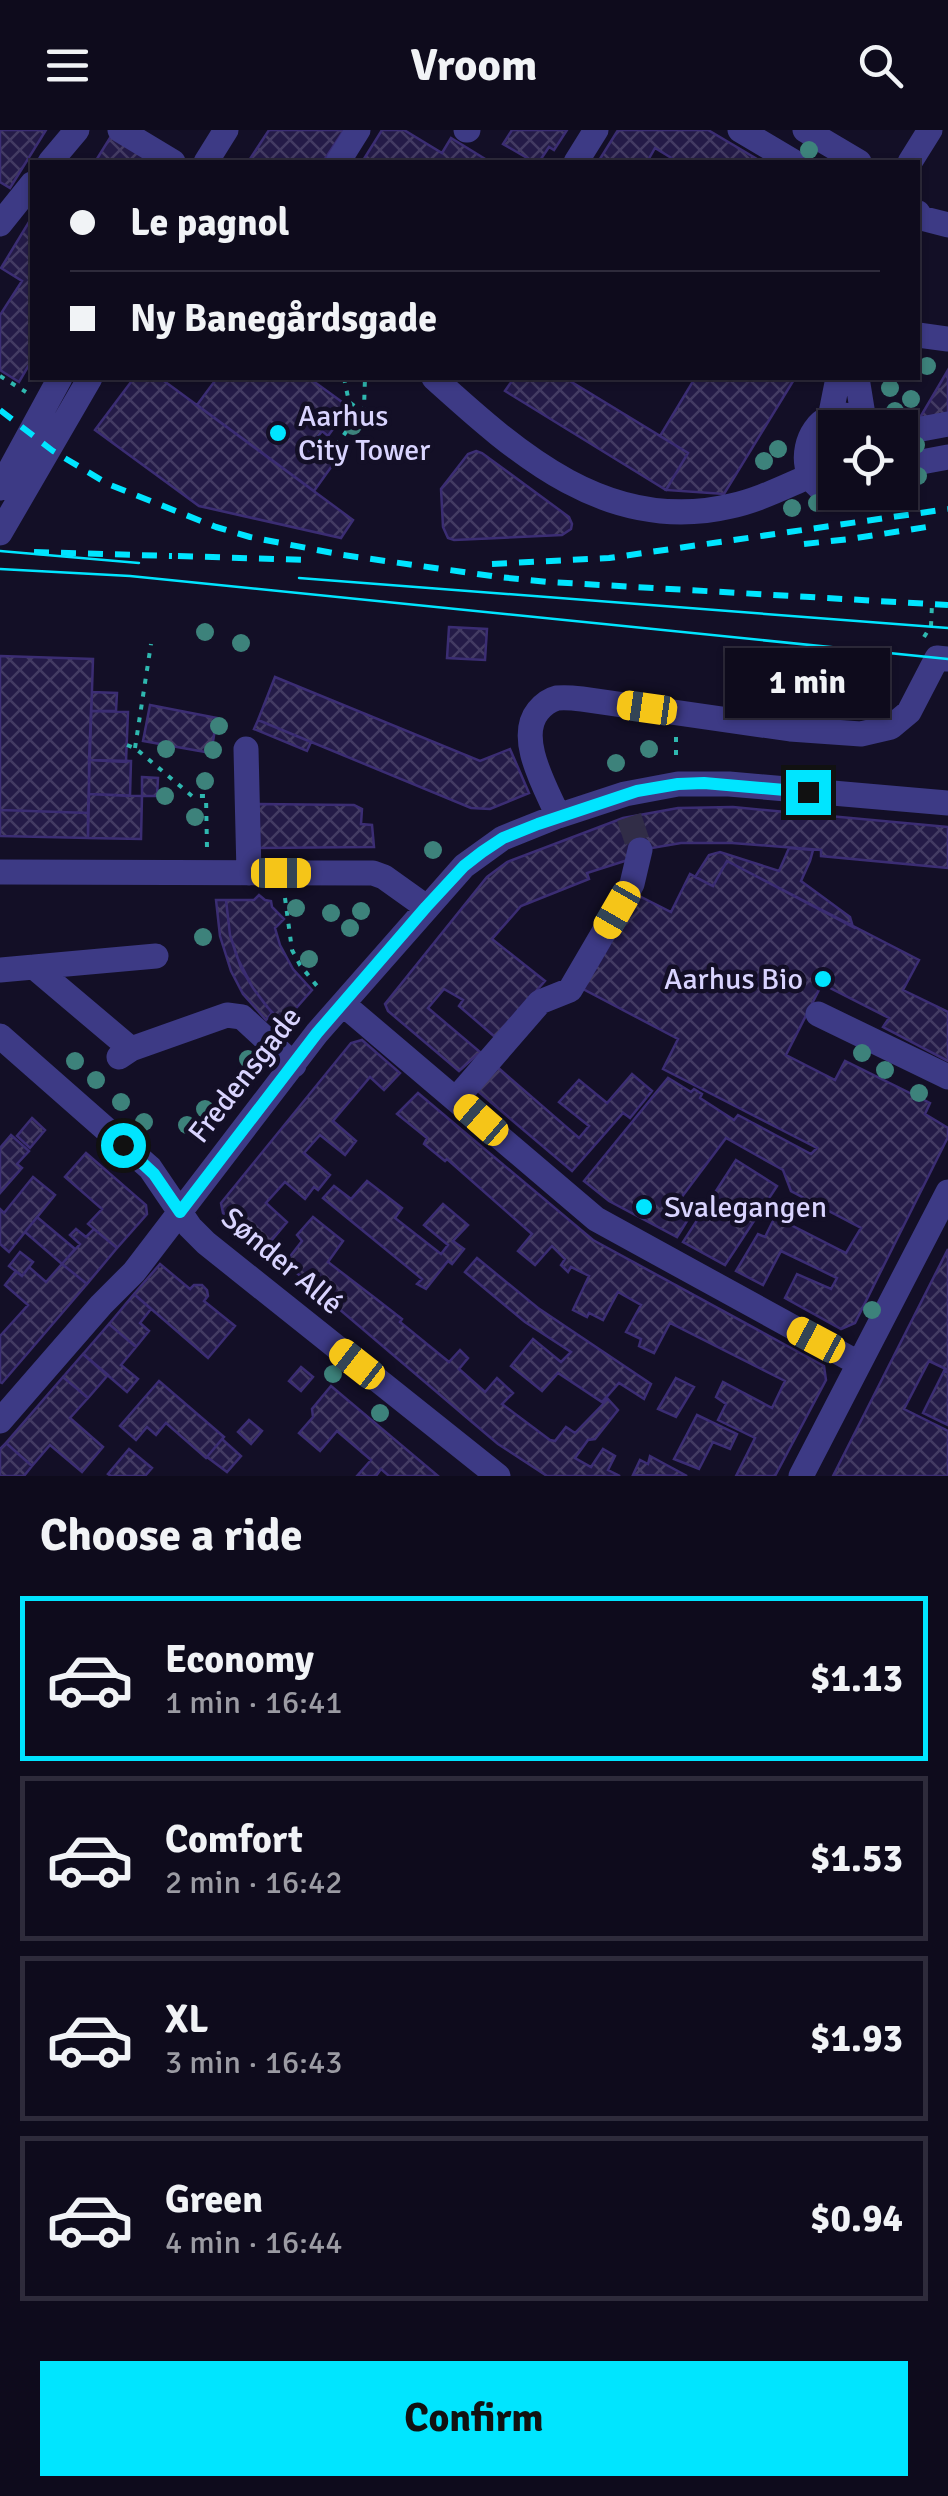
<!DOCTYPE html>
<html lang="en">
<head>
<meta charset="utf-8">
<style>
  body { margin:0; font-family:Signika,sans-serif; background:#171425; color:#f1f3f6; height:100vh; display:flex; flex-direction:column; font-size:38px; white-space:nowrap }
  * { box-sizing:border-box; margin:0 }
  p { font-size:32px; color:#9b9ba3 }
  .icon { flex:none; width:55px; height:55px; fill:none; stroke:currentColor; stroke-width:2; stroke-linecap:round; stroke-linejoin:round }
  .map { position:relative; height:1346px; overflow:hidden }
  .side { display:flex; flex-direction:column; background:#0e0b1c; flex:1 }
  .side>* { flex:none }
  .banner { position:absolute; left:30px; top:30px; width:890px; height:220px; border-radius:0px; box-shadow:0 2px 8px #0004,0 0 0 2px #2e2b3b; display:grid; align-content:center; height:220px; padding:0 40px; background:#0e0b1c }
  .fabs { position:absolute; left:818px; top:280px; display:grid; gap:20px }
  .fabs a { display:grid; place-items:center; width:100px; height:100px; border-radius:0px; background:#0e0b1c; box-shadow:0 2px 8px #0004,0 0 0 2px #2e2b3b; font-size:50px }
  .end { position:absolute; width:45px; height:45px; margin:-22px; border:12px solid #00e5ff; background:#111; box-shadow:0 0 0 5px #111 }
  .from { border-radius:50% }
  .bubble { position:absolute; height:70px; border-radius:0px; background:#0e0b1c; box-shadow:0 2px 8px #0004,0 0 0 2px #2e2b3b; font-size:32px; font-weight:700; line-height:70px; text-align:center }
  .car { position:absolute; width:30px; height:60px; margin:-30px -15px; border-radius:12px; box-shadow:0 0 8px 2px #0007; background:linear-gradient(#f5c518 24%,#345 0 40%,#f5c518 0 76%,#345 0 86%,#f5c518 0) }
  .banner b { display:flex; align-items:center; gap:35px; height:95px; font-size:38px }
  .banner b+b { border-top:2px solid #2e2b3b }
  .banner i { width:25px; height:25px; background:#f1f3f6 }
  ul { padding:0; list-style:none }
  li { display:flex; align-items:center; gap:30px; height:165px; margin:0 20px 15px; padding:0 20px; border:5px solid #2e2b3b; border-radius:0px }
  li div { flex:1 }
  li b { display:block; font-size:38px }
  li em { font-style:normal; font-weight:700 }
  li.current { border-color:#00e5ff }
  li>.icon { width:90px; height:90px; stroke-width:1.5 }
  h2 { padding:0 40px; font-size:45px; line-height:120px }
  .primary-button { display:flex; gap:20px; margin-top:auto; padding:20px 40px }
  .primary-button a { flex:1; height:115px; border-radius:0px; background:#00e5ff; color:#111; font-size:40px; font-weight:700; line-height:115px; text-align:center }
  header { display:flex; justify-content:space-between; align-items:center; height:130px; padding:0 40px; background:#0e0b1c; font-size:45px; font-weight:700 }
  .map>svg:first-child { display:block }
  .building { fill:url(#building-cross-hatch); stroke:#3b2d73; stroke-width:2.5 }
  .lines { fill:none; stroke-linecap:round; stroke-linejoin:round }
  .minor-tunnel { stroke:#312d47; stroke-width:25; stroke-dasharray:25 12; stroke-linecap:butt }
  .path { stroke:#2fb8b0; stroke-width:4; stroke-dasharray:5 8; stroke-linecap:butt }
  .minor { stroke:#3d3a85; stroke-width:25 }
  .tram { stroke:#00e5ff; stroke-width:2.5 }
  .rail { stroke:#00e5ff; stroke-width:6; stroke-dasharray:15 12; stroke-linecap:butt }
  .tree { fill:#3d827b }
  .route { stroke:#00e5ff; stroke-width:12 }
  .poi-dot { fill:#00e5ff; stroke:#130f26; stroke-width:4 }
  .labels { text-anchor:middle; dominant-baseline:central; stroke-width:9; stroke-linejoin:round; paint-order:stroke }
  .poi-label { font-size:30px; fill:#d9d4ff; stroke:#130f26; text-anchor:start }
  .street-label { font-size:30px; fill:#d9d4ff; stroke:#130f26 }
</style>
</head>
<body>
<header><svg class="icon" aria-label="menu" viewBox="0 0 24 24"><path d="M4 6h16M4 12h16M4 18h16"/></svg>Vroom<svg class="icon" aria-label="search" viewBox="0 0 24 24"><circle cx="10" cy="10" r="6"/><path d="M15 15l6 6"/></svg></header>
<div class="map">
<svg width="948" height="1346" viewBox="0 0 948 1346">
  <defs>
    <pattern id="building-cross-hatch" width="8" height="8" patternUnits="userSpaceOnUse" patternTransform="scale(2.5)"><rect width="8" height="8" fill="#241b47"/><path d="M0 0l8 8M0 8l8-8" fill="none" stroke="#433b63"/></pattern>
  </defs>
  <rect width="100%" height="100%" fill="#130f26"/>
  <path class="building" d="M0 0H46L10 58 0 52Z
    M269 0H344L323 32H248Z
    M382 0H404L442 23 451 8 490 32H362Z
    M512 0H567L554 20 549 17 539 32H534L503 14Z
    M618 0H708L762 32H678L655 18 647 32H598Z
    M113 3 156 32H95Z
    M32 87V230L19 252 0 240V185L22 151 1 138Z
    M948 240V293L918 291Z
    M134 248H160L353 390 341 408 199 376 95 300Z
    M217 248 221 250 223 248H309L349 277 328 306 322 301 311 316 334 333 314 361 197 275Z
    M514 248H565L688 323 666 360 505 261Z
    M695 248H795L724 364 666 360 688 323 660 306Z
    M476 321 482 323 569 387 572 394 571 399 562 405 454 410 448 408 443 397 441 359 468 324Z
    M449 497 487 499 485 530 447 528Z
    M0 526 93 529 88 683 0 680Z
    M275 547 480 631 510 619 529 663 490 679 471 678 258 590Z
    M92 562 117 563 116 581H91Z
    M150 575 217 588 211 623 143 611Z
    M91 581 128 582 126 632 89 630Z
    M258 590 311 612 307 621 254 599Z
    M89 630 131 631 130 666 89 664Z
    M142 647 158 648 157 666H142Z
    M89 664 142 666 141 709 88 708Z
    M258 674 354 675 362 679 361 694 372 695 374 717 258 718Z
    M733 677 948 697V738L821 726V720L732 713H681L634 721V728L587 743 589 749 521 776 492 809 545 851 495 907 459 876 463 870 444 859 428 878 480 922 459 941 388 881 385 874 487 747 507 732 623 688 678 678Z
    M0 680 88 683V708L0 706Z
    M789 718 813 720 810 731 801 751 850 787 853 797 727 731 713 756 695 747 709 725 720 722 779 741Z
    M727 731 919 830 903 860 948 882V931L883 897 889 888 822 854 786 925 835 950 845 931 930 973 925 984 948 998V1007L855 1193 841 1199 785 1168 797 1144 831 1159 837 1148 781 1121 763 1155 736 1141 758 1104 765 1107 775 1087 846 1123 861 1098 791 1061 783 1040 726 1008 681 1068 695 1078 677 1107 609 1071 584 1051 668 948 691 962 694 959 702 964 700 968 734 990 738 985 811 1024 817 1018 663 939 678 909 583 859 633 763 671 782 690 744 713 756Z
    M259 765 265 770 271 771 272 777 284 789 275 798 280 815 293 839 312 860 283 893 267 877 253 858 241 838 230 805 226 770H254Z
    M216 770H226L230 805 237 827 253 858 272 883 266 890 243 864 231 841 220 806Z
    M362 910 400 943 384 960 370 947 333 991 356 1011 345 1025 320 1005 304 1023 330 1045 318 1060 314 1057 305 1069 285 1052 266 1073 287 1092 265 1118 223 1083 221 1073 351 913Z
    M495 935 579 1008 589 996 559 972 579 950 607 973 632 944 652 961 630 988 623 983 572 1041 474 958Z
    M418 963 593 1110 824 1236 826 1250 775 1346H736L755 1308 718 1290 726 1274 716 1267 723 1252 772 1278 785 1251 670 1193 654 1223 639 1216 641 1209 626 1202 641 1175 618 1162 603 1190 589 1183 587 1187 573 1180 589 1146 571 1137 568 1142 561 1135 565 1129 552 1116 535 1135 518 1121 532 1104 447 1029 445 1031 424 1014 427 1008 397 984Z
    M32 988 45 1000 30 1018 17 1006Z
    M11 1005 29 1021 17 1034 22 1038 0 1063V1018Z
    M86 1023 146 1075 147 1084 117 1118 88 1094 102 1079 65 1047Z
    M736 1030 777 1056 725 1135 683 1112Z
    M33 1047 55 1065 9 1122 0 1114V1079L4 1083Z
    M367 1051 402 1078 395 1088 441 1124 448 1115 424 1095 443 1074 468 1095 453 1111 464 1119 452 1134 448 1131 426 1159 417 1154 422 1149 323 1068 334 1056 351 1069Z
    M37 1087 75 1119 62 1134 25 1102Z
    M313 1087 343 1111 328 1132 375 1168 402 1189 400 1192 449 1232 460 1220 468 1228 459 1239 485 1262 497 1248 513 1263 502 1274 550 1310 555 1311 566 1297 575 1303 608 1269 618 1280 595 1309 588 1310 575 1328 591 1337 603 1319 615 1326 608 1340 620 1346H547L498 1314 472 1292 285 1133 302 1111 297 1105Z
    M76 1099 86 1107 94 1099 117 1118 87 1154 62 1134 80 1114 70 1105Z
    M948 1119V1240L929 1231 904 1279 948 1301V1346H833Z
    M20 1122 33 1132 22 1146 9 1136Z
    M477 1128 538 1178 651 1254 644 1269 619 1253 602 1272 558 1243 542 1261 511 1236 533 1209 561 1232 571 1222 525 1192 465 1142Z
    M62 1134 87 1154 2 1253 0 1252V1206L28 1175 5 1155 16 1141 22 1146 29 1137 46 1152Z
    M160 1134 190 1159 194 1155H202L207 1160 208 1166 204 1171 235 1196 208 1228 134 1164Z
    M134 1164 151 1179 140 1193 149 1201 136 1217 109 1194Z
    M109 1194 136 1217 121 1235 138 1249 127 1262 83 1224Z
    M83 1224 108 1245 88 1268 63 1247Z
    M301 1237 313 1247 301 1261 289 1251Z
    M944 1241 948 1243V1295L923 1283Z
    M63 1247 88 1268 70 1288 103 1317 82 1342 50 1315 32 1336 6 1313Z
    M676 1248 694 1257 676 1287 658 1279Z
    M159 1251 224 1307 206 1328 166 1293 156 1305 147 1297 136 1310 120 1296Z
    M331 1256 438 1346H389L381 1339 376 1346H357L371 1330 337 1301 320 1321 299 1303 313 1287 312 1279Z
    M697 1285 737 1304 730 1319 713 1312 699 1339 674 1329Z
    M249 1290 262 1301 251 1314 238 1302Z
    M222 1309 241 1326 227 1342 207 1327Z
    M6 1313 32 1336 24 1346H0V1319Z
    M129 1319 152 1338 145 1346H111L108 1344Z
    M650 1326 687 1346 633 1345 640 1330 648 1334Z"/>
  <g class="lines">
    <path class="minor-tunnel" d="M629 687 640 720"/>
    <path class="path" d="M0 246 26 262
      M344 248 349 272 361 281 364 278 365 248
      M317 307 333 320 361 281
      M924 507 931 496 932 474
      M676 607V633
      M127 615 135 618 192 666H206L207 718
      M135 618 151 514
      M285 768 292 820 300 835 317 856"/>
    <path class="minor" d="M120 0 173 32
      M466 0H468
      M740 0 794 32
      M805 0 859 32
      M50 32 77 0
      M206 32 226 0
      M338 32 358 0
      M576 32 596 0
      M910 32 930 0
      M918 83 921 88 948 95
      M0 94 32 54
      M918 205 948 209
      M434 248C518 324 608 405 731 376 759 370 784 357 810 346
      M857 248 864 291
      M830 288 838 248
      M900 303 948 294
      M900 336 948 327
      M0 358 60 248
      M858 362C774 383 802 243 873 298
      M0 403 90 248
      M246 619 249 743
      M558 686C546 658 516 608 538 581 543 575 549 570 557 568 565 567 574 568 582 569L790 599 861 604 891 597 909 582 937 528 948 529
      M0 742 373 743 384 747 426 777
      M34 837 131 919
      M0 840 156 826
      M343 874 596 1089 858 1233
      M818 884 948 947
      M0 906 150 1038 190 1097 206 1113 498 1346
      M119 927 131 919 227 885 242 887 294 935
      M456 969 540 872 570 860 632 754 640 720
      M0 1291 101 1175 134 1142 317 903 464 736 503 708 558 686 625 664 678 654H729L948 673
      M801 1346 948 1062"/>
    <path class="tram" d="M0 421 139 433
      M0 439 130 446 948 529
      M299 448 948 498"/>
    <path class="rail" d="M0 280 53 321 108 354 216 397 250 407 343 425 499 447 549 452 948 475
      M804 414 850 409 933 396
      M34 422 172 426
      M178 426 307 430
      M492 434 609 428 948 379"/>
  </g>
  <g class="tree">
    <circle cx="809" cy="20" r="9"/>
    <circle cx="927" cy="236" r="9"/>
    <circle cx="890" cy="258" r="9"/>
    <circle cx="911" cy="269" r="9"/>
    <circle cx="895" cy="281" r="9"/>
    <circle cx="353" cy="296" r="9"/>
    <circle cx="916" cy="315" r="9"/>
    <circle cx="778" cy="319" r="9"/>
    <circle cx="764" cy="331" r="9"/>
    <circle cx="918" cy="346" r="9"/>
    <circle cx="817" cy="373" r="9"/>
    <circle cx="792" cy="378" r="9"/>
    <circle cx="205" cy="502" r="9"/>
    <circle cx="241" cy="513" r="9"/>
    <circle cx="219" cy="596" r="9"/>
    <circle cx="166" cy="619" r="9"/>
    <circle cx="649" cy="619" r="9"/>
    <circle cx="213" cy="620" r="9"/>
    <circle cx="616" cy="633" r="9"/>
    <circle cx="205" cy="651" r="9"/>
    <circle cx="165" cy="666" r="9"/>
    <circle cx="195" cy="687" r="9"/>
    <circle cx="433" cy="720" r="9"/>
    <circle cx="296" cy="778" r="9"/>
    <circle cx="361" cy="781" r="9"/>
    <circle cx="331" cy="783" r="9"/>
    <circle cx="350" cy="798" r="9"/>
    <circle cx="203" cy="807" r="9"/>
    <circle cx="309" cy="829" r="9"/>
    <circle cx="862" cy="923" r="9"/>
    <circle cx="248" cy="929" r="9"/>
    <circle cx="75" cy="931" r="9"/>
    <circle cx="885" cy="940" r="9"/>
    <circle cx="96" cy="950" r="9"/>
    <circle cx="919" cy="963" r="9"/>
    <circle cx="121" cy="972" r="9"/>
    <circle cx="205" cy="979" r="9"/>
    <circle cx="144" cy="992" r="9"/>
    <circle cx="187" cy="995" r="9"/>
    <circle cx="872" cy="1180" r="9"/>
    <circle cx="333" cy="1244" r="9"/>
    <circle cx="380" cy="1283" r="9"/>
  </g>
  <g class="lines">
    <path class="route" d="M123 1015 154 1044 180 1082 317 903 426 777 464 736 482 722 503 708 538 694 637 661 678 654 704 653 808 662"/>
  </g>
  <g class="poi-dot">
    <circle cx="278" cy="303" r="10"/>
    <circle cx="823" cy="849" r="10"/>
    <circle cx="644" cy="1077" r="10"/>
  </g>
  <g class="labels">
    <g class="poi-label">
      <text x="298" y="286">Aarhus<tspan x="298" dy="34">City Tower</tspan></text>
      <text x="803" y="849" text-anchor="end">Aarhus Bio</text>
      <text x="664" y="1077">Svalegangen</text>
    </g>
    <g class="street-label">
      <text transform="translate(245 945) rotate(-52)">Fredensgade</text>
      <text transform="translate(282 1131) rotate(40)">Sønder Allé</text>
    </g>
  </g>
</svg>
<div class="fabs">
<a><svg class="icon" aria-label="locate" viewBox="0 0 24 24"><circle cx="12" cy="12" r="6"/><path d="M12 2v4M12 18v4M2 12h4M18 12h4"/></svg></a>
</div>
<i class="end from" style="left:123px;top:1015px"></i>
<i class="end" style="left:808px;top:662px"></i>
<div class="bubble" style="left:725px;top:518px;width:165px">1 min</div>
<i class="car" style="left:647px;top:578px;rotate:278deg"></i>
<i class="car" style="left:281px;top:743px;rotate:90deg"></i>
<i class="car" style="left:617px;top:780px;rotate:210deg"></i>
<i class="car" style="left:481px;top:990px;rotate:311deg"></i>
<i class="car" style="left:816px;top:1210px;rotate:298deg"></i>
<i class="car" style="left:357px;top:1234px;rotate:308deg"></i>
<div class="banner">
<b><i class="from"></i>Le pagnol</b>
<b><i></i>Ny Banegårdsgade</b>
</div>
</div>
<section class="side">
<h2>Choose a ride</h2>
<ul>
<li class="current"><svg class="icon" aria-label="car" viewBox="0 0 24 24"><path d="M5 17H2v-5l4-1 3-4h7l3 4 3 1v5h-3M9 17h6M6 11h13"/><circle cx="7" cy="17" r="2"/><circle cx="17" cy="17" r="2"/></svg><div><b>Economy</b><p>1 min · 16:41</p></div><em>$1.13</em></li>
<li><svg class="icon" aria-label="car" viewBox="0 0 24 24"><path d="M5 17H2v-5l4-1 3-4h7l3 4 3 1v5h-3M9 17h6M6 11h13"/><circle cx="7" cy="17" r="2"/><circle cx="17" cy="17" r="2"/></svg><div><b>Comfort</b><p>2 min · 16:42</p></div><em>$1.53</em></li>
<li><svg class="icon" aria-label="car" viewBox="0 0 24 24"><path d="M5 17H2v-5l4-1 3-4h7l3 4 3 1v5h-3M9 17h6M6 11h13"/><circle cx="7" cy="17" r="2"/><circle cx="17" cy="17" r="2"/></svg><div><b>XL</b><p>3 min · 16:43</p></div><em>$1.93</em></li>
<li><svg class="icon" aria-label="car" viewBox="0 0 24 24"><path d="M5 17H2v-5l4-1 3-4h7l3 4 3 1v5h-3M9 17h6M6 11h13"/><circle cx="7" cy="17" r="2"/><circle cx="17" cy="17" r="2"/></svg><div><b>Green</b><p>4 min · 16:44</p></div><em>$0.94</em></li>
</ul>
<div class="primary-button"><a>Confirm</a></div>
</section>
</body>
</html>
